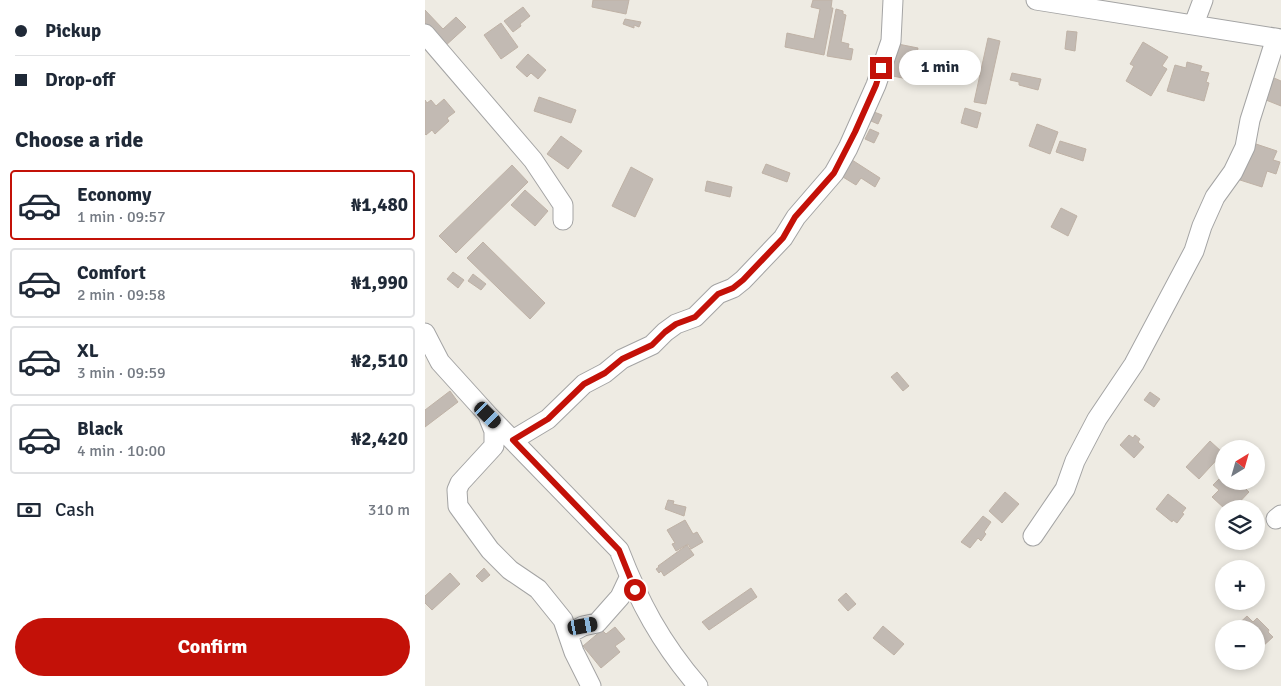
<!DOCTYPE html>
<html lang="en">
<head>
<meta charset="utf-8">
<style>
  body { margin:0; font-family:Signika,sans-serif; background:#f6f6f7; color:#1f2937; height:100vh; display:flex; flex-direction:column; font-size:19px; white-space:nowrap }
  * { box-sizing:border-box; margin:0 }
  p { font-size:16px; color:#747a83 }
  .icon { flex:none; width:28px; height:28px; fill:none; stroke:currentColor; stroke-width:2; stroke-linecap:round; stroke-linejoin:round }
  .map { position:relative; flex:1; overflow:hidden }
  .drawer { display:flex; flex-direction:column; background:#fff; width:425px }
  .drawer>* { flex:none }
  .top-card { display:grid; align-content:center; height:110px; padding:0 15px; background:#fff }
  .needle { width:32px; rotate:37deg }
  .buttons { position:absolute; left:790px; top:440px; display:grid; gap:10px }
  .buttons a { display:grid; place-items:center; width:50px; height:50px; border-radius:50%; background:#fff; box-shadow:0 2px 8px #0003; font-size:25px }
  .end { position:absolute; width:22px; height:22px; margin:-11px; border:6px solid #c31108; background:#fff; box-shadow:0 0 0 2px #fff }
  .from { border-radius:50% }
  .bubble { position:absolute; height:35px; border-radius:18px; background:#fff; box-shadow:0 2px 8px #0003; font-size:16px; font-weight:700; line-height:35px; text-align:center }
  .car { position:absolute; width:15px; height:30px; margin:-15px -8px; border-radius:6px; box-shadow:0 0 4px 1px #0007; background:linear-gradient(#222 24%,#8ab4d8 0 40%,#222 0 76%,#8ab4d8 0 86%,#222 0) }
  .top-card b { display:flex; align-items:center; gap:18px; height:48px; font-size:19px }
  .top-card b+b { border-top:1px solid #e0e1e3 }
  .top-card i { width:12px; height:12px; background:#1f2937 }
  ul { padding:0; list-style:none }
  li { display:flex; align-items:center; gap:15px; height:70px; margin:0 10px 8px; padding:0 5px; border:2px solid #e0e1e3; border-radius:5px }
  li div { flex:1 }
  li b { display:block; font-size:19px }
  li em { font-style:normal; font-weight:700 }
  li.current { border-color:#c31108 }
  li>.icon { width:45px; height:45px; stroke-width:1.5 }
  h2 { padding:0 15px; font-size:22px; line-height:60px }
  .pay { display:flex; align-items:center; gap:12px; height:55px; padding:0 15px; font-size:19px }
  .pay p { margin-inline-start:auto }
  .button { display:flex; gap:10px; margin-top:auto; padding:10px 15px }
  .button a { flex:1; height:58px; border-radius:30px; background:#c31108; color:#fff; font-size:20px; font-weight:700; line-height:58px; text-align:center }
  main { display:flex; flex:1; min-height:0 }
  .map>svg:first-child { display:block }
  .building { fill:#c2bab3; stroke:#bfb2a6 }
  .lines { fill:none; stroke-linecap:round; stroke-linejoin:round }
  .minor-casing { stroke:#a4a4a4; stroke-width:21 }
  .minor { stroke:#fff; stroke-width:19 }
  .route { stroke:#c31108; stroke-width:6 }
</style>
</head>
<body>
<main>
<section class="drawer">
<div class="top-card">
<b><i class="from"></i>Pickup</b>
<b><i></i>Drop-off</b>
</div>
<h2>Choose a ride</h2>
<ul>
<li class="current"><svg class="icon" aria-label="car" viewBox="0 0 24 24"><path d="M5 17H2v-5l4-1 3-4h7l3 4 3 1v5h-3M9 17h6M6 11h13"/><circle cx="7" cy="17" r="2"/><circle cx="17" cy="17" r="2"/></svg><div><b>Economy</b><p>1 min · 09:57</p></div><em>₦1,480</em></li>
<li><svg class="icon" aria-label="car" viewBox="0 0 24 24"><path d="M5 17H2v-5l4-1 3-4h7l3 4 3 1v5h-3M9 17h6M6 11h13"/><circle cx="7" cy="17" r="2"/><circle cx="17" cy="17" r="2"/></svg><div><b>Comfort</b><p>2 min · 09:58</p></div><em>₦1,990</em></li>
<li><svg class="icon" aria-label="car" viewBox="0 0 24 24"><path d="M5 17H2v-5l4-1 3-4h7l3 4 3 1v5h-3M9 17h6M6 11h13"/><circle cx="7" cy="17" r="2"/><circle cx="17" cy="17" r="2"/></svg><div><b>XL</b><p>3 min · 09:59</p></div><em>₦2,510</em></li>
<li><svg class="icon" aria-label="car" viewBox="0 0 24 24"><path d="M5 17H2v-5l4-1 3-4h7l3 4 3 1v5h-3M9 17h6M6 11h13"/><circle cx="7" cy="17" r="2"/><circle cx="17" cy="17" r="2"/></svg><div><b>Black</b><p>4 min · 10:00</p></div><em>₦2,420</em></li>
</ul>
<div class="pay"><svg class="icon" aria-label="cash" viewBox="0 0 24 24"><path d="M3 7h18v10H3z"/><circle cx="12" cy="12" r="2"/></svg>Cash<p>310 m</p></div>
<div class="button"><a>Confirm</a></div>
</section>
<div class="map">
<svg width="856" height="686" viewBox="0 0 856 686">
  <rect width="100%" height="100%" fill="#eeebe3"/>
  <path class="building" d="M168 0H204L201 14 167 7Z
    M388 0H407L406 8H408L399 55 360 47 362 33 389 39 395 9 386 7Z
    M98 7 105 16 95 24 96 26 88 32 79 21Z
    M411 9 418 11V14L421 15 416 42 424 44 423 48 428 49 426 60 402 56Z
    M0 10 18 29 31 17 41 27 19 47 0 26Z
    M200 19 216 22 214 27 209 25V28L198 24Z
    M76 23 93 47 76 59 59 35Z
    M642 31 652 32 650 51 640 49Z
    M563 38 575 41 561 104 549 102Z
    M718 42 743 57 737 66 742 69 726 96 701 81 709 66 705 64Z
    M473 44 493 48 492 53 502 55 497 82 463 75Z
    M103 54 121 70 113 79 106 73 102 77 91 67Z
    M762 62 777 66 775 71 784 73 781 82 784 83 779 101 742 91 750 65 761 68Z
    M587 73 616 79 613 90 594 85V82L585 80Z
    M849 78 856 81V106L841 100Z
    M114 97 151 110 146 123 109 111Z
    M19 99 30 112 22 118 24 121 10 134 7 130 1 135 0 134V100L2 103 6 100 11 106Z
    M540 108 556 113 552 128 536 123Z
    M449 112 457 115 453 124 446 121Z
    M612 124 633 132 625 154 604 146Z
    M445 129 454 133 449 143 440 139Z
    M136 136 157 151 143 169 122 154Z
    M635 141 661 149 658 161 631 152Z
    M828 143 852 151 848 160 855 162 851 174 842 171 837 187 815 180Z
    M424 158 455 178 450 187 436 178 431 185 413 174Z
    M341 164 365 173 362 182 337 173Z
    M87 165 103 182 31 253 14 236Z
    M206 167 228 179 210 217 187 206Z
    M282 181 307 187 305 197 280 191Z
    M100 190 123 211 110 226 86 205Z
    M636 208 652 216 643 236 626 227Z
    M58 242 120 303 105 319 42 258Z
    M28 272 39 280 33 288 22 279Z
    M48 274 61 284 56 290 43 281Z
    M472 372 484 386 478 391 466 377Z
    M25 391 33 402 0 427V410Z
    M725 392 735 399 729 407 719 400Z
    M704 435 708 438 710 435 715 439 713 442 719 447 709 458 695 445Z
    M785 441 798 453 774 479 761 467Z
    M795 478 800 482 813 481 824 492 808 509H800L787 497 794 490 788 485Z
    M580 492 594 504 577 523 564 511Z
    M743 494 761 508 757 513 759 514 752 523 748 520 747 522 731 509Z
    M243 500 249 501 248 504 261 507 259 516 240 509Z
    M558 516 566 522 559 532 561 534 556 541 553 538 545 548 536 542Z
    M260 520 268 534 272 532 278 542 266 549 263 544 251 551 247 544 250 543 242 530Z
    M262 545 269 555 239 576 236 571 234 573 231 569 234 567 233 566Z
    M59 568 65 575 57 582 51 576Z
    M25 573 35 584 7 610 0 603V596Z
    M326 588 332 597 284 630 277 622Z
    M421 593 431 604 423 611 413 600Z
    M822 616 828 622 832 618 844 630 843 632 848 637 837 647 836 646 831 651V629H808Z
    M458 626 479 644 469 655 448 638Z
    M190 627 200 639 190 646 195 652 176 668 158 646 177 630 181 634Z"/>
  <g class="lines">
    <g class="minor-casing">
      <path id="minor" d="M611 0 856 39
        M769 24 778 0
        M0 34 108 160 138 205V220
        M0 333 15 362 63 415 194 550C214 602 236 643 273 686
        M63 416 69 431V446L35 483 32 490 33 506 65 550 85 570 113 589 138 620 149 652 166 686
        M88 440 123 419 159 384 180 373 197 359 227 345 240 332 251 324 270 317 293 294 308 288 318 280 358 238 371 217 409 173 423 148 451 85 466 41 468 0
        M851 519 856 515
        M608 536 640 489 650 461 672 419 709 364 769 251 777 226 790 197 808 172 820 147 825 120 851 38
        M143 634 158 626 172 623 195 597 204 578"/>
    </g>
    <use href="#minor" class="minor"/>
  </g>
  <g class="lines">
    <path class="route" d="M210 590 194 550 88 440 123 419 159 384 180 373 197 359 227 345 240 332 251 324 270 317 293 294 308 288 318 280 358 238 370 217 409 173 430 132 451 85 456 68"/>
  </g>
</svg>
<div class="buttons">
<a><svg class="needle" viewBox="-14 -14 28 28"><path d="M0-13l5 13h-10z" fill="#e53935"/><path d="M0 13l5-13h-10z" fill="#747a83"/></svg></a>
<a><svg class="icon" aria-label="layers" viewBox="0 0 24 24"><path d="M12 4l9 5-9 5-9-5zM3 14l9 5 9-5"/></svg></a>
<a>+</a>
<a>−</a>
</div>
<i class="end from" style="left:210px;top:590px"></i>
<i class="end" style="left:456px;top:68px"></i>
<div class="bubble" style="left:474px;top:50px;width:82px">1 min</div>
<i class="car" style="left:63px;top:415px;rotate:135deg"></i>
<i class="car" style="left:158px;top:626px;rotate:80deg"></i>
</div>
</main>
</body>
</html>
